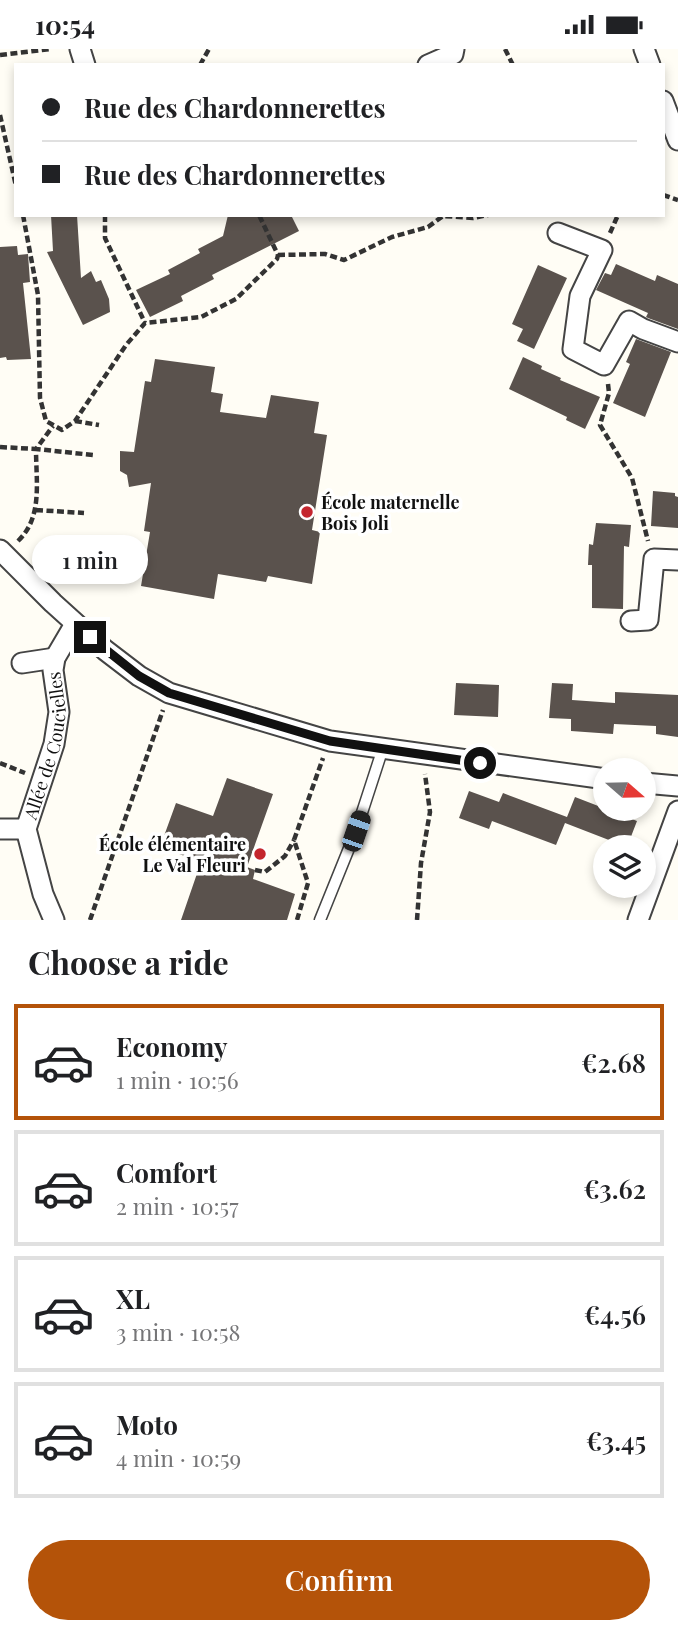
<!DOCTYPE html>
<html lang="en">
<head>
<meta charset="utf-8">
<style>
  body { margin:0; font-family:"Playfair Display",serif; background:#f6f6f6; color:#202124; height:100vh; display:flex; flex-direction:column; font-size:26px; white-space:nowrap }
  * { box-sizing:border-box; margin:0 }
  p { font-size:23px; color:#757577 }
  .icon { flex:none; width:38px; height:38px; fill:none; stroke:currentColor; stroke-width:2; stroke-linecap:round; stroke-linejoin:round }
  .map { position:relative; height:871px; overflow:hidden }
  .drawer { display:flex; flex-direction:column; background:#fff; flex:1 }
  .drawer>* { flex:none }
  .hud { position:absolute; left:14px; top:14px; width:651px; height:154px; border-radius:0px; box-shadow:0 4px 10px #0003; display:grid; align-content:center; height:154px; padding:0 28px; background:#fff }
  .needle { width:46px; rotate:110deg }
  .controls { position:absolute; left:593px; top:709px; display:grid; gap:14px }
  .controls a { display:grid; place-items:center; width:63px; height:63px; border-radius:50%; background:#fff; box-shadow:0 4px 10px #0003; font-size:35px }
  .end { position:absolute; width:32px; height:32px; margin:-16px; border:9px solid #111; background:#fff; box-shadow:0 0 0 4px #fff }
  .from { border-radius:50% }
  .bubble { position:absolute; height:49px; border-radius:24px; background:#fff; box-shadow:0 4px 10px #0003; font-size:23px; font-weight:600; line-height:49px; text-align:center }
  .car { position:absolute; width:21px; height:42px; margin:-21px -10px; border-radius:9px; box-shadow:0 0 5px 2px #0007; background:linear-gradient(#222 24%,#8ab4d8 0 40%,#222 0 76%,#8ab4d8 0 86%,#222 0) }
  .hud b { display:flex; align-items:center; gap:24px; height:66px; font-size:26px }
  .hud b+b { border-top:2px solid #e0e0e0 }
  .hud i { width:18px; height:18px; background:#202124 }
  ul { padding:0; list-style:none }
  li { display:flex; align-items:center; gap:21px; height:116px; margin:0 14px 10px; padding:0 14px; border:4px solid #e0e0e0; border-radius:0px }
  li div { flex:1 }
  li b { display:block; font-size:26px }
  li em { font-style:normal; font-weight:600 }
  li.on { border-color:#b45309 }
  li>.icon { width:63px; height:63px; stroke-width:1.5 }
  h2 { padding:0 28px; font-size:32px; line-height:84px }
  .button { display:flex; gap:14px; margin-top:auto; padding:14px 28px }
  .button a { flex:1; height:80px; border-radius:42px; background:#b45309; color:#fff; font-size:28px; font-weight:600; line-height:80px; text-align:center }
  .status { display:flex; justify-content:space-between; align-items:center; height:49px; padding:0 35px; background:#fff; direction:ltr }
  .status svg { height:19px; fill:currentColor }
  .map>svg:first-child { display:block }
  .building { fill:#5a524d }
  .lines { fill:none; stroke-linecap:round; stroke-linejoin:round }
  .service-casing { stroke:#444; stroke-width:13 }
  .minor-casing { stroke:#444; stroke-width:23 }
  .path { stroke:#333; stroke-width:4.5; stroke-dasharray:7 3.5; stroke-linecap:butt }
  .service { stroke:#fff; stroke-width:10 }
  .minor { stroke:#fff; stroke-width:19 }
  .route { stroke:#111; stroke-width:9 }
  .poi-dot { fill:#c4262e; stroke:#fff; stroke-width:2.5 }
  .labels { text-anchor:middle; dominant-baseline:central; stroke-width:7; stroke-linejoin:round; paint-order:stroke }
  .poi-label { font-size:18px; font-weight:bold; fill:#111; stroke:#fff; text-anchor:start }
  .street-label { font-size:18px; fill:#111; stroke:#fff }
</style>
</head>
<body>
<div class="status"><b>10:54</b><svg viewBox="0 0 49 12"><path d="M0 12V9h3v3zM5 12V6h3v6zM10 12V3h3v9zM15 12V0h3v12zM26 1h20v11H26zM47 4h2v5h-2z"/></svg></div>
<div class="map">
<svg width="678" height="871" viewBox="0 0 678 871">
  <rect width="100%" height="100%" fill="#fffdf5"/>
  <path class="building" d="M51 166H77L81 229 91 222 96 233 101 231 109 250 110 263 83 276 47 203 53 202Z
    M228 166H291L299 182 212 226 214 230 181 247 183 252 150 268 136 241 170 225 168 221 200 204 198 200 223 187Z
    M17 197 18 206 28 205 30 233 23 234 31 310 7 311 6 308 0 309V198Z
    M616 215 655 232 657 226 678 235V280L648 269 646 268 648 264 596 241 605 224 611 226Z
    M538 216 567 229 534 300 517 292 523 280 512 275Z
    M636 290 671 303 645 368 613 354 630 315 626 313Z
    M523 308 542 317 541 320 561 329 560 331 600 348 585 380 566 371 567 368 509 340Z
    M155 310 215 318 211 343 223 345 220 363 266 369 271 346 319 353 314 384 327 386 312 481 320 483 312 535 268 527 266 533 218 525 214 550 141 537 150 483 144 482 151 434 129 438 127 426 120 422V402L134 403 145 332 151 333Z
    M653 442 675 444V447L678 448V479L651 477Z
    M596 474 631 476 629 498 624 497 623 560 592 559V516H588L589 495 593 496Z
    M456 634 499 636 498 668 454 666Z
    M552 634 573 635 572 651 615 654V643L678 646V688L656 685V677L614 675 613 685 571 682V670L549 669Z
    M227 729 273 745 247 818 255 821 253 830 295 845 287 871H181L201 813 160 798 176 754 213 767Z
    M469 742 499 753 503 744 567 768 575 748 637 772 627 798 565 774 556 796 492 772 489 780 459 769Z"/>
  <g class="lines">
    <g class="service-casing">
      <path id="service" d="M320 871 356 782 383 699"/>
    </g>
    <g class="minor-casing">
      <g id="minor">
        <path d="M80 0 85 16"/>
        <path d="M644 0 650 16"/>
        <path d="M428 16 453 5 454 0"/>
        <path d="M663 52 678 91"/>
        <path d="M558 184 602 201 580 247 573 300 604 316 629 272 643 280 678 293"/>
        <path d="M0 501 53 554 105 601 139 627 169 644 330 692 606 730"/>
        <path d="M631 572 648 571 654 510 678 511"/>
        <path d="M22 614 55 609"/>
        <path d="M644 734 678 737"/>
        <path d="M0 780H26"/>
        <path id="s1" d="M54 871 43 845 26 780 54 695 59 663 53 621 55 609 75 575"/>
        <path d="M638 871 678 762"/>
      </g>
    </g>
    <path class="path" d="M505 0 513 16
      M0 6 51 0
      M200 16 209 0
      M0 66 16 137
      M663 146 678 151
      M23 166 38 246 40 349 46 372 62 381 75 372 126 296 145 274 201 268 236 250 277 210 278 206 259 166
      M105 166V189L145 274
      M610 184 618 166
      M278 206 325 205 344 211 392 188 428 178 443 167 473 169 488 166
      M608 335 609 344 600 376 632 429 648 492
      M75 372 99 376
      M0 398 36 400 53 377
      M36 461 84 464
      M18 492C43 468 36 433 36 400L93 406
      M0 714 25 724
      M255 821 265 823 285 807 294 791
      M90 871 163 661
      M297 871 308 834 294 791 323 709
      M417 871 421 814 430 763 425 725"/>
    <use href="#service" class="service"/>
    <use href="#minor" class="minor"/>
  </g>
  <g class="lines">
    <path class="route" d="M90 588 139 627 169 644 330 692 480 714"/>
  </g>
  <g class="poi-dot">
    <circle cx="307" cy="463" r="7"/>
    <circle cx="260" cy="805" r="7"/>
  </g>
  <g class="labels">
    <g class="poi-label">
      <text x="321" y="453">École maternelle<tspan x="321" dy="21">Bois Joli</tspan></text>
      <text x="246" y="795" text-anchor="end">École élémentaire<tspan x="246" dy="21">Le Val Fleuri</tspan></text>
    </g>
    <g class="street-label">
      <text stroke="none"><textPath href="#s1" startOffset="182">Allée de Coucielles</textPath></text>
    </g>
  </g>
</svg>
<div class="controls">
<a><svg class="needle" viewBox="-14 -14 28 28"><path d="M0-13l5 13h-10z" fill="#e53935"/><path d="M0 13l5-13h-10z" fill="#757577"/></svg></a>
<a><svg class="icon" aria-label="layers" viewBox="0 0 24 24"><path d="M12 4l9 5-9 5-9-5zM3 14l9 5 9-5"/></svg></a>
</div>
<i class="end from" style="left:480px;top:714px"></i>
<i class="end" style="left:90px;top:588px"></i>
<div class="bubble" style="left:32px;top:486px;width:116px">1 min</div>
<i class="car" style="left:356px;top:782px;rotate:19deg"></i>
<div class="hud">
<b><i class="from"></i>Rue des Chardonnerettes</b>
<b><i></i>Rue des Chardonnerettes</b>
</div>
</div>
<section class="drawer">
<h2>Choose a ride</h2>
<ul>
<li class="on"><svg class="icon" aria-label="car" viewBox="0 0 24 24"><path d="M5 17H2v-5l4-1 3-4h7l3 4 3 1v5h-3M9 17h6M6 11h13"/><circle cx="7" cy="17" r="2"/><circle cx="17" cy="17" r="2"/></svg><div><b>Economy</b><p>1 min · 10:56</p></div><em>€2.68</em></li>
<li><svg class="icon" aria-label="car" viewBox="0 0 24 24"><path d="M5 17H2v-5l4-1 3-4h7l3 4 3 1v5h-3M9 17h6M6 11h13"/><circle cx="7" cy="17" r="2"/><circle cx="17" cy="17" r="2"/></svg><div><b>Comfort</b><p>2 min · 10:57</p></div><em>€3.62</em></li>
<li><svg class="icon" aria-label="car" viewBox="0 0 24 24"><path d="M5 17H2v-5l4-1 3-4h7l3 4 3 1v5h-3M9 17h6M6 11h13"/><circle cx="7" cy="17" r="2"/><circle cx="17" cy="17" r="2"/></svg><div><b>XL</b><p>3 min · 10:58</p></div><em>€4.56</em></li>
<li><svg class="icon" aria-label="car" viewBox="0 0 24 24"><path d="M5 17H2v-5l4-1 3-4h7l3 4 3 1v5h-3M9 17h6M6 11h13"/><circle cx="7" cy="17" r="2"/><circle cx="17" cy="17" r="2"/></svg><div><b>Moto</b><p>4 min · 10:59</p></div><em>€3.45</em></li>
</ul>
<div class="button"><a>Confirm</a></div>
</section>
</body>
</html>
